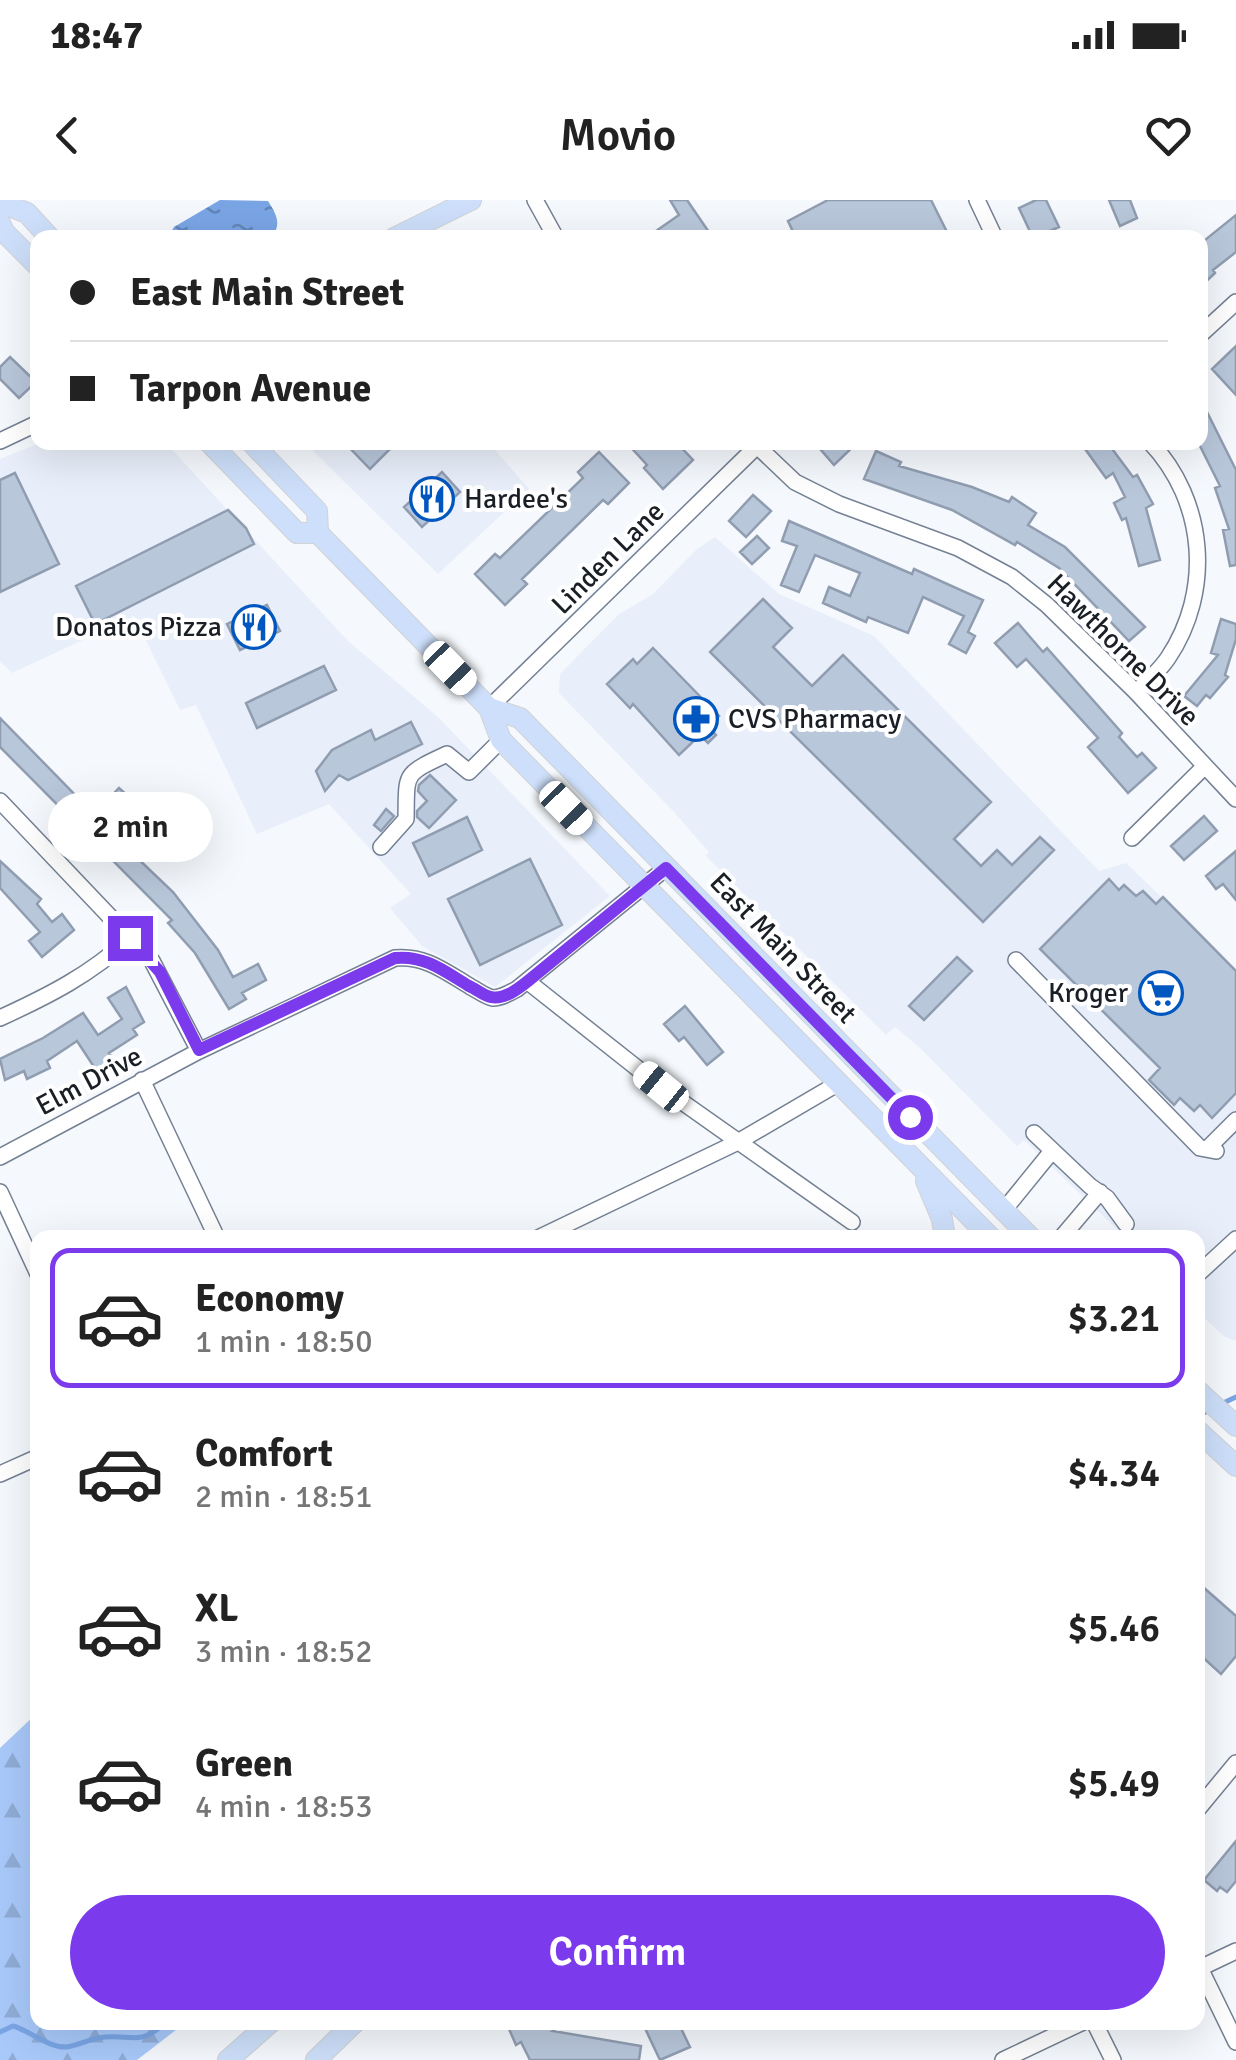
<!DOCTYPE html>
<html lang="en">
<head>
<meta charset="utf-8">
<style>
  body { margin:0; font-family:Signika,sans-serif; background:#f6f6f6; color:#222; height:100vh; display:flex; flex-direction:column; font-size:38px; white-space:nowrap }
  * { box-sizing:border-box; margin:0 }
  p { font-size:32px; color:#767676 }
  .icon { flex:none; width:55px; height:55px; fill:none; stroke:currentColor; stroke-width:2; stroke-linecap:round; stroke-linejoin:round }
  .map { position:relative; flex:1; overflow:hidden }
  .side { position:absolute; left:30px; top:1030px; width:1175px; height:800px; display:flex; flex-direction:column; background:#fff; border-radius:20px; box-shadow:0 10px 40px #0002 }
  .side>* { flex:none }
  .top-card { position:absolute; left:30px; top:30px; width:1178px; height:220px; border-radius:20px; box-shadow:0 10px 40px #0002; display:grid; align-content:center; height:220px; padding:0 40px; background:#fff }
  .end { position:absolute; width:45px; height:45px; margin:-22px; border:12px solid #7c3aed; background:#fff; box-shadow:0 0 0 5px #fff }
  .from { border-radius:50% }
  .bubble { position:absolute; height:70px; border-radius:35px; background:#fff; box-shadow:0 10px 40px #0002; font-size:32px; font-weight:600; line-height:70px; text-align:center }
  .car { position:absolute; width:30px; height:60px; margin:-30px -15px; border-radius:12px; box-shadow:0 0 8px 2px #0007; background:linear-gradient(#fff 24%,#345 0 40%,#fff 0 76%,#345 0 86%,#fff 0) }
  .top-card b { display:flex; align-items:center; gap:35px; height:95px; font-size:38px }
  .top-card b+b { border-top:2px solid #e0e0e0 }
  .top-card i { width:25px; height:25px; background:#222 }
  ul { padding:18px 0 0; list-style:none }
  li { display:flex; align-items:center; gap:30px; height:140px; margin:0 20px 15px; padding:0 20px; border:5px solid transparent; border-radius:20px }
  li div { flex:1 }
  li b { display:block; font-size:38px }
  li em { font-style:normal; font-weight:600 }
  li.on { border-color:#7c3aed }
  li>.icon { width:90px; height:90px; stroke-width:1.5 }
  .action { display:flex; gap:20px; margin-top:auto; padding:20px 40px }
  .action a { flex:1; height:115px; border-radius:60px; background:#7c3aed; color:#fff; font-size:40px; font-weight:600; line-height:115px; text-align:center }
  .status { display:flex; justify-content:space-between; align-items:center; height:70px; padding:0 50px; background:#fff; direction:ltr }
  .status svg { height:28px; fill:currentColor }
  header { display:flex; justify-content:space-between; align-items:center; height:130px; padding:0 40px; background:#fff; font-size:45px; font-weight:600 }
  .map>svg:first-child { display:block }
  .built { fill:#e8effa }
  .forest { fill:url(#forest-firs) }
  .water { fill:url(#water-ripples) }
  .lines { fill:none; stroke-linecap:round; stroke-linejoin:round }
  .stream { stroke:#7aa5e5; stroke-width:5 }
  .building { fill:#b9c7db; stroke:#909db1; stroke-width:2.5 }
  .minor-casing { stroke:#748093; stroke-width:18 }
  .major-casing { stroke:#d1d2d4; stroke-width:22 }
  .minor { stroke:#fff; stroke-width:15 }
  .major { stroke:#cddffa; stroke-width:20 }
  .route { stroke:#7c3aed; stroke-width:12 }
  .labels { text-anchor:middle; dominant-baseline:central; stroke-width:8; stroke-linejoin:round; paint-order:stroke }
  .poi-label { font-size:28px; fill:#1a1f26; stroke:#fff; text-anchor:start }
  .street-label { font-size:28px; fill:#1a1f26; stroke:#fff }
</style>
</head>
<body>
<div class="status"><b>18:47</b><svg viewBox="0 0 49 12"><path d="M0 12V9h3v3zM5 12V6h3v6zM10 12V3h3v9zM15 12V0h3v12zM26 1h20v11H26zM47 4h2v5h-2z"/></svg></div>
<header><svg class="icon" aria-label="back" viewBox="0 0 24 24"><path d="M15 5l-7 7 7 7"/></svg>Movio<svg class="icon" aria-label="heart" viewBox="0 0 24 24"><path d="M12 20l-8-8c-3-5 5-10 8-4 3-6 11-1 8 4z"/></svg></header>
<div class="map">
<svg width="1236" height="1860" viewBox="0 0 1236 1860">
  <defs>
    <pattern id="forest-firs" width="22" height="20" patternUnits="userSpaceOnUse" patternTransform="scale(2.5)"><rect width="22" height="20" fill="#a8c9fa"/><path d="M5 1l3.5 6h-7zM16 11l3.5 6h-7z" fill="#90acd6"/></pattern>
    <pattern id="water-ripples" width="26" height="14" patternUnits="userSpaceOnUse" patternTransform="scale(2.5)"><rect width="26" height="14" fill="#7aa5e5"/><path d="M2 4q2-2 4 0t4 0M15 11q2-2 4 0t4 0" fill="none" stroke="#6386b9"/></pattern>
  </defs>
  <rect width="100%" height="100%" fill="#f5f8fc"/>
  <path class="built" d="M40 243H166L347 440 439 518 610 696 495 787 422 746 390 708 411 694 329 604 257 634 196 505 180 510 134 416 12 473 0 461V259Z
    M305 243H489L529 289 438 374Z
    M715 337 779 394 874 436 1099 671 1126 663 1236 769V1141L1225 1137 1198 1112V1038L1125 1037 1024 940 1017 946 920 848 895 827 886 835 706 656 709 652 673 611 559 493 560 474 618 415 653 394 696 350Z"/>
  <path class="forest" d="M37 1513 38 1822 185 1823 137 1860H0V1548Z"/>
  <path class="water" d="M220 0 268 1C276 14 282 23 272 37H168L174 27Z"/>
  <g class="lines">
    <path class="stream" d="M1221 1204 1236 1197
      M1198 1216 1211 1209
      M0 1832 13 1826C30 1831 47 1847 66 1847 76 1846 88 1840 98 1838 129 1832 138 1849 166 1822"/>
  </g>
  <path class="building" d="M670 0H687L713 38H646L679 15Z
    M828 0H931L950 38H796L788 21Z
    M1036 0H1046L1059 27 1033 38 1019 8Z
    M1109 0H1130L1137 18 1120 26Z
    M1236 15V52L1213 70 1215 73 1200 87V44Z
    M1236 146V195L1212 169Z
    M10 157 36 182 19 198 0 179V167Z
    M1200 198 1236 270V365L1230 366 1223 330 1229 329 1215 288 1220 286 1200 246Z
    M344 242H397L370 269Z
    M626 242H676L693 260 663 289 644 268 647 265Z
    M814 242H858L834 265Z
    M1080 242H1107L1133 277 1137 275 1153 304 1146 308 1160 360 1139 366 1126 318 1122 320 1114 303 1125 297 1113 273 1106 278Z
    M876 251 901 262 899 266 972 287 1009 302 1012 297 1036 313 1028 325 1065 347 1145 427 1129 441 1059 368 1017 342 1015 345 952 310 864 279Z
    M599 252 629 283 608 304 603 300 522 379 527 384 505 405 475 374 495 354 500 358 583 278 578 272Z
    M442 272 460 292 422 327 404 307Z
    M15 273 59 364 0 392V280Z
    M753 295 771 311 746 337 729 321Z
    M228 310 246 328 254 344 95 424 76 386Z
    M789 321 912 374 914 369 983 400 968 432 975 436 966 453 949 444 964 416 923 397 908 433 868 417 866 422 823 403 829 387 850 396 860 373 815 355 799 392 781 385 797 346 782 341Z
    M757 336 769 348 752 364 740 352Z
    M763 399 792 428 773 447 812 486 843 455 991 602 954 639 981 666 997 650 1012 665 1040 637 1054 650 983 722 710 452Z
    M267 405 280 431 240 450 227 424Z
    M1221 419 1236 424V439L1225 475 1228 477 1210 498 1206 495 1197 506 1184 496 1218 455 1211 453Z
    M1018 423 1043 452 1047 448 1122 533 1119 537 1137 557 1142 553 1156 568 1128 593 1088 547 1098 538 1026 459 1017 467 995 443Z
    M653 448 719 516 708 527 716 535 708 543 700 535 679 555 633 504 630 508 607 484 633 459 637 464Z
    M324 466 336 490 257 528 246 503Z
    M0 518 86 606 91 601 99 609 119 588 129 597 103 624 124 645 128 640 137 649 132 653 173 692 218 750 233 777 258 764 266 780 242 793 246 799 229 809 195 753 168 723 172 720 0 547Z
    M411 522 422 544 348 580 339 575 325 591 316 571 332 550 371 530 375 540Z
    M430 575 456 600 429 628 417 617V611L427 601 418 591 419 585Z
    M386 609 394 616 381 631 374 625Z
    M1204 616 1217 631 1184 660 1171 646Z
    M467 617 482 650 429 676 413 643Z
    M1236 651V700L1223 684 1216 689 1206 676Z
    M530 659 562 725 480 765 448 699Z
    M0 661 41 699 37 704 52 722 62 714 74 730 42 757 29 741 40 732 0 688Z
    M1109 679 1119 690 1124 685 1136 696 1143 691 1156 704 1163 697 1236 771V893L1212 918 1200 905 1194 911 1180 898 1174 905 1149 880 1160 868 1040 749Z
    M957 757 972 771 924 820 909 806Z
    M126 787 144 822 133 829 137 835 109 853 116 865 100 876 77 841 47 861 50 868 27 879 24 871 5 880 0 859 43 838 83 813 98 835 122 819 108 798Z
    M685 806 723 852 707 865 684 837 679 841 664 824Z
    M1203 1387 1236 1416V1456L1221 1474 1198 1453V1394Z
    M1236 1641V1681L1227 1692 1220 1687 1217 1691 1204 1680Z
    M506 1822H569L553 1831 641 1846 639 1860H530L521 1842 516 1845Z
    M642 1822H678L690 1847 660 1860Z"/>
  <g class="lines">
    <g class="minor-casing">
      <path id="minor" d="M535 0 556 38
        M977 0 995 38
        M1200 135 1236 102
        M0 241 38 223
        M753 242 795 282 839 304 958 348 1012 377 1047 405 1136 492 1236 599
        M1136 492C1147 482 1159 471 1168 458 1213 391 1206 301 1150 242
        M489 508 761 242
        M0 601 152 761 199 851
        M1132 638 1204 567
        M381 647 406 619C407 573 402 575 447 554L469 572 501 540
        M1016 760 1200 948 1216 951
        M527 781 661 887 852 1022
        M0 818C48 796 90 775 130 738
        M142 880 217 1038
        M1034 933 1090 986 1107 998 1126 1024
        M1207 949 1236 920
        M0 957 199 851 395 758C425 755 446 772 471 787 477 790 486 797 493 798 501 798 510 793 517 789L666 668
        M0 992 38 1074
        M1004 1010 1052 951
        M538 1038 736 943 837 884
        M1061 1038 1100 992
        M1198 1074 1236 1039
        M0 1274 38 1257
        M1198 1609 1236 1563
        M1200 1768 1236 1842
        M1198 1769 1236 1751
        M1094 1822 1113 1860
        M1003 1860 1083 1822"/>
    </g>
    <g class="major-casing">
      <path id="major" d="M0 2 27 13 50 38
        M0 23 4 32 38 66
        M394 38 471 0
        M209 242 297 333H318
        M251 242 317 311 318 333 489 508 501 540 991 1038
        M489 508 520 518 1031 1038
        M926 981 942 1019 945 1038
        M1198 1191 1236 1226
        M1198 1231 1236 1266
        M228 1860 271 1822
        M316 1860 355 1822"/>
    </g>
    <use href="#minor" class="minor"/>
    <use href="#major" class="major"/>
  </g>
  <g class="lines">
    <path class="route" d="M130 738 160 772 199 850 395 758C425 755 444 771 469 786 476 789 484 796 491 797 504 800 518 789 528 781L666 668 910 917"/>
  </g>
  <defs>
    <g id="restaurant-ring" transform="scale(2.25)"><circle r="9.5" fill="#fff" stroke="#0057c0" stroke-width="1.5"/><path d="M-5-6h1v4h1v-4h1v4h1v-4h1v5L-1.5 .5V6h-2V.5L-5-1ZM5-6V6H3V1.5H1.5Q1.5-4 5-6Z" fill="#0057c0"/></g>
    <g id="pharmacy-ring" transform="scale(2.25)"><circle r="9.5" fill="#fff" stroke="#0057c0" stroke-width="1.5"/><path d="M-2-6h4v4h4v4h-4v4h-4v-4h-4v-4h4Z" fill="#0057c0"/></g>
    <g id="supermarket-ring" transform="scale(2.25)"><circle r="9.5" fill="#fff" stroke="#0057c0" stroke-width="1.5"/><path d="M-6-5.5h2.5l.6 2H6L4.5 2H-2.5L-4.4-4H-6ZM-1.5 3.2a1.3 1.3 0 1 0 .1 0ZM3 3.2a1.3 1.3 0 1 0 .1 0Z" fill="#0057c0"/></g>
  </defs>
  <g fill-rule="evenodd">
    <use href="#restaurant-ring" x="432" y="299"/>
    <use href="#restaurant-ring" x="254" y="427"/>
    <use href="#pharmacy-ring" x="696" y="519"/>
    <use href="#supermarket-ring" x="1161" y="793"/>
  </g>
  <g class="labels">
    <g class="poi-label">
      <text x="464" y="299">Hardee's</text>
      <text x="222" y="427" text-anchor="end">Donatos Pizza</text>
      <text x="728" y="519">CVS Pharmacy</text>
      <text x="1128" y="793" text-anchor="end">Kroger</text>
    </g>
    <g class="street-label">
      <text transform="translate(608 358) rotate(-45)">Linden Lane</text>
      <text transform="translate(1123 450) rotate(45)">Hawthorne Drive</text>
      <text transform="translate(783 748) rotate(46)">East Main Street</text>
      <text transform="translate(89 881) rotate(-28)">Elm Drive</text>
    </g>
  </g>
</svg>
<i class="end from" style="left:910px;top:917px"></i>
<i class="end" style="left:130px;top:738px"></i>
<div class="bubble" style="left:48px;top:592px;width:165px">2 min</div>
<i class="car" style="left:450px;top:468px;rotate:136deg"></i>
<i class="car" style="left:566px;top:608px;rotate:136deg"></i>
<i class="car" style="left:661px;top:887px;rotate:309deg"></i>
<div class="top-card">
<b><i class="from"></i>East Main Street</b>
<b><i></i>Tarpon Avenue</b>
</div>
<section class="side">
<ul>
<li class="on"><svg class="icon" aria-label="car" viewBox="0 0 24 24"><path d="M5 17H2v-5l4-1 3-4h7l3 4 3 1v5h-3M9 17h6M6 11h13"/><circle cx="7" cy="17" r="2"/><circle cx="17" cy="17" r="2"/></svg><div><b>Economy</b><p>1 min · 18:50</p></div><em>$3.21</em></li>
<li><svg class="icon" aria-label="car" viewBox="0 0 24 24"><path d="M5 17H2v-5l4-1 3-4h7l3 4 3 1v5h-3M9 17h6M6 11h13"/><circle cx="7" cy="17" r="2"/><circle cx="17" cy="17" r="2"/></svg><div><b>Comfort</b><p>2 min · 18:51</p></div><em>$4.34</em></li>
<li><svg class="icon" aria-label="car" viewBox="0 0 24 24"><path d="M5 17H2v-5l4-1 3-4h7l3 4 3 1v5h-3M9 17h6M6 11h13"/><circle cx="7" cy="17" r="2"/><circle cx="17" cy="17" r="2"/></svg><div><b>XL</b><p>3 min · 18:52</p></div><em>$5.46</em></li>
<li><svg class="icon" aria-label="car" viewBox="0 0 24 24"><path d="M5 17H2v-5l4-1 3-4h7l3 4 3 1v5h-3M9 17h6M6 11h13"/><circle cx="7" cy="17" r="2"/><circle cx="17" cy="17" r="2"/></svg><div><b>Green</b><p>4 min · 18:53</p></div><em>$5.49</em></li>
</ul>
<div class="action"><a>Confirm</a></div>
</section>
</div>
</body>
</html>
